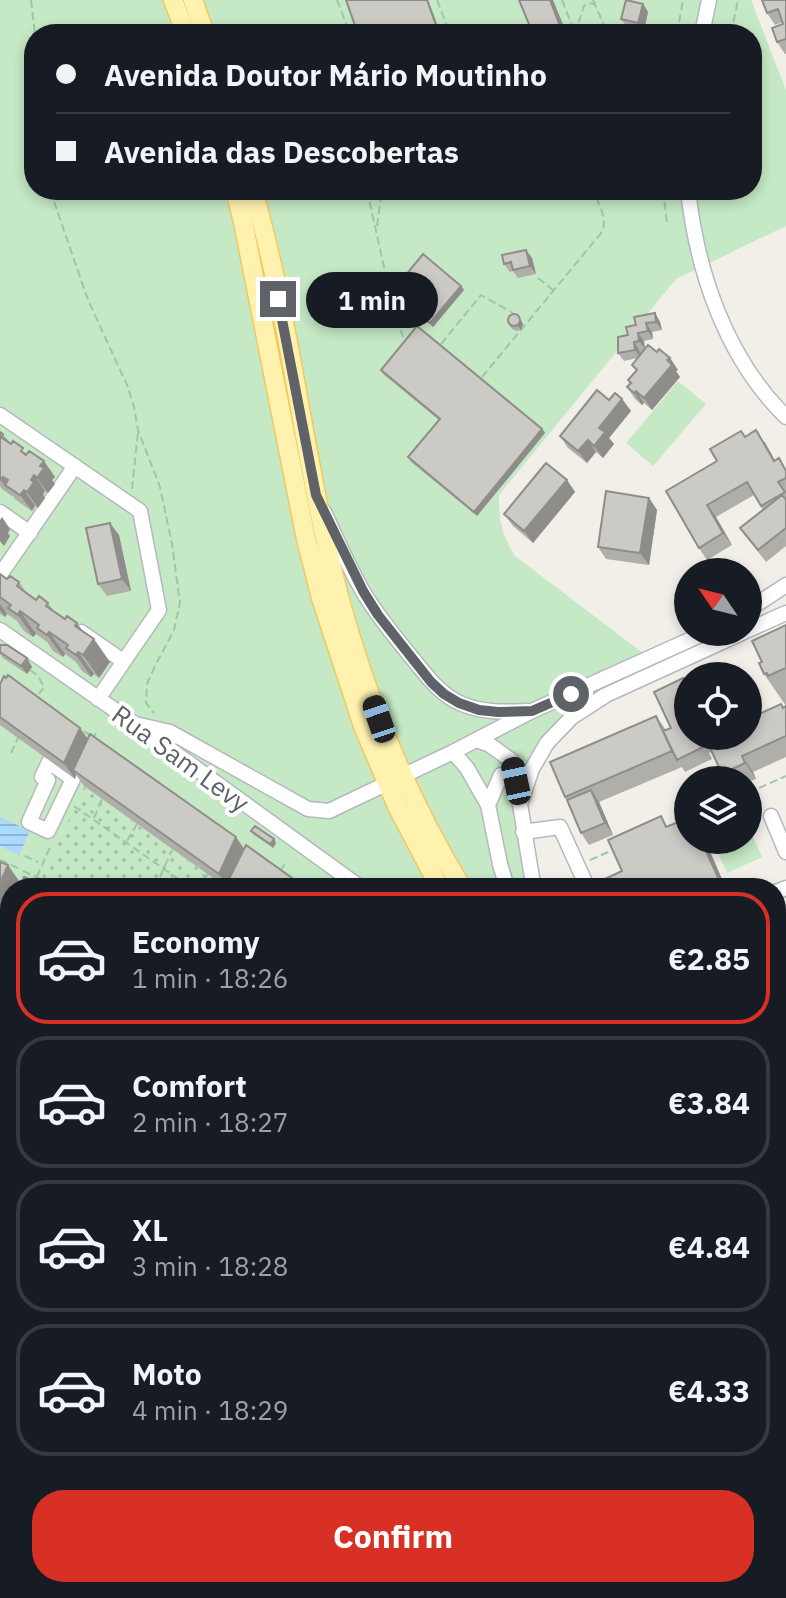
<!DOCTYPE html>
<html lang="en">
<head>
<meta charset="utf-8">
<style>
  body { margin:0; font-family:"IBM Plex Sans",sans-serif; background:#20242c; color:#f1f3f6; height:100vh; display:flex; flex-direction:column; font-size:30px; white-space:nowrap }
  * { box-sizing:border-box; margin:0 }
  p { font-size:26px; color:#9ea1a6 }
  .icon { flex:none; width:44px; height:44px; fill:none; stroke:currentColor; stroke-width:2; stroke-linecap:round; stroke-linejoin:round }
  .map { position:relative; flex:1; overflow:hidden }
  .side { position:absolute; left:0px; top:878px; width:786px; height:720px; display:flex; flex-direction:column; background:#171b24; border-radius:32px 32px 0 0; box-shadow:0 4px 12px #0003 }
  .side>* { flex:none }
  .top-card { position:absolute; left:24px; top:24px; width:738px; height:176px; border-radius:32px; box-shadow:0 4px 12px #0003; display:grid; align-content:center; height:176px; padding:0 32px; background:#171b24 }
  .needle { width:52px; rotate:305deg }
  .controls { position:absolute; left:674px; top:558px; display:grid; gap:16px }
  .controls a { display:grid; place-items:center; width:88px; height:88px; border-radius:50%; background:#171b24; box-shadow:0 4px 12px #0003; font-size:40px }
  .end { position:absolute; width:36px; height:36px; margin:-18px; border:10px solid #5f6368; background:#fff; box-shadow:0 0 0 4px #fff }
  .from { border-radius:50% }
  .bubble { position:absolute; height:56px; border-radius:28px; background:#171b24; box-shadow:0 4px 12px #0003; font-size:26px; font-weight:800; line-height:56px; text-align:center }
  .car { position:absolute; width:24px; height:48px; margin:-24px -12px; border-radius:10px; box-shadow:0 0 6px 2px #0007; background:linear-gradient(#222 24%,#8ab4d8 0 40%,#222 0 76%,#8ab4d8 0 86%,#222 0) }
  .top-card b { display:flex; align-items:center; gap:28px; height:76px; font-size:30px }
  .top-card b+b { border-top:2px solid #363941 }
  .top-card i { width:20px; height:20px; background:#f1f3f6 }
  ul { padding:14px 0 0; list-style:none }
  li { display:flex; align-items:center; gap:24px; height:132px; margin:0 16px 12px; padding:0 16px; border:4px solid #363941; border-radius:32px }
  li div { flex:1 }
  li b { display:block; font-size:30px }
  li em { font-style:normal; font-weight:800 }
  li.current { border-color:#d93025 }
  li>.icon { width:72px; height:72px; stroke-width:1.5 }
  .button { display:flex; gap:16px; margin-top:auto; padding:16px 32px }
  .button a { flex:1; height:92px; border-radius:32px; background:#d93025; color:#fff; font-size:32px; font-weight:800; line-height:92px; text-align:center }
  .map>svg:first-child { display:block }
  .park { fill:#c5e8c5; fill-rule:evenodd }
  .garden { fill:url(#garden-dots) }
  .water { fill:url(#water-rules) }
  .lines { fill:none; stroke-linecap:round; stroke-linejoin:round }
  .minor-casing { stroke:#b5b8bc; stroke-width:17 }
  .major-casing { stroke:#f2c960; stroke-width:21 }
  .path { stroke:#9cc7a9; stroke-width:2; stroke-dasharray:8 4; stroke-linecap:butt }
  .minor { stroke:#fff; stroke-width:14 }
  .major { stroke:#fff2af; stroke-width:18 }
  .wall { fill:#afaea9 }
  .shaded-wall { fill:#8f8d8a }
  .building { fill:#cccac5; stroke:#8f8d8a; stroke-width:2 }
  .route { stroke:#5f6368; stroke-width:10 }
  .labels { text-anchor:middle; dominant-baseline:central; stroke-width:8; stroke-linejoin:round; paint-order:stroke }
  .street-label { font-size:26px; fill:#5f6368; stroke:#fff }
</style>
</head>
<body>
<div class="map">
<svg width="786" height="1598" viewBox="0 0 786 1598">
  <defs>
    <pattern id="garden-dots" width="8" height="8" patternUnits="userSpaceOnUse" patternTransform="scale(2)"><rect width="8" height="8" fill="#c5e8c5"/><path d="M2 2h.1M6 6h.1" fill="none" stroke="#a3c0a4" stroke-width="1.8" stroke-linecap="round"/></pattern>
    <pattern id="water-rules" width="6" height="5" patternUnits="userSpaceOnUse" patternTransform="scale(2)"><rect width="6" height="5" fill="#aadaff"/><path d="M0 2.5h6" fill="none" stroke="#8eb4d2"/></pattern>
  </defs>
  <rect width="100%" height="100%" fill="#f1efe8"/>
  <path class="park" d="M0 0H751L786 90V226L676 279 499 495C499 520 501 534 515 556L656 663 572 715 545 742 522 815 536 888H10V1588H497L503 1598H0ZM34 34H752V190H34Z
    M678 381 706 404 653 466 626 443Z
    M750 830 762 857 727 873 715 846 729 840H748V831Z"/>
  <path class="garden" d="M84 787 226 888H37Z"/>
  <path class="water" d="M0 817 30 831 19 855 0 846Z"/>
  <g class="lines">
    <g class="minor-casing">
      <path id="minor" d="M702 34 709 0
        M688 190C697 272 726 358 786 417
        M0 415 140 511 159 610 98 699
        M0 512 30 533
        M324 512C337 539 349 569 365 595 379 618 396 638 413 659 427 676 440 695 462 704 483 713 505 712 528 711
        M0 575 75 466
        M748 610 786 585
        M0 630 135 724 361 888
        M748 630 786 613
        M81 632 123 661
        M135 724 170 732 308 809 329 811 453 752 532 711 707 632
        M476 740 490 745 512 761C521 803 526 846 534 888
        M453 752 467 768 488 805 500 864 507 888
        M49 762 73 779 48 831 29 822 48 780 42 777Z
        M521 801 532 769 547 743 572 717 606 695 744 632
        M488 805 501 775
        M771 816 786 852
        M523 832 560 827 585 882 582 888
        M776 892 786 888
        M776 923 786 919
        M776 972 786 995
        M776 1032 786 1027
        M0 1092 10 1093
        M776 1409 786 1420"/>
    </g>
    <g class="major-casing">
      <path id="major" d="M173 0 186 34
        M193 0 205 34
        M235 190 243 222 306 539 321 598 363 726 397 806 440 888
        M253 190C287 308 301 432 328 552 355 669 400 785 462 888
        M776 1271 786 1282
        M786 1307C781 1317 780 1327 786 1337"/>
    </g>
    <path class="path" d="M31 0 35 34
      M337 0 350 34
      M437 0 450 34
      M562 0 575 33
      M593 0 608 34
      M575 34 584 6 588 3 594 4
      M677 34 683 0
      M731 34 738 0
      M50 190 88 300 127 385 134 407 138 430 160 487 172 544 180 603 174 630 155 666 147 684 146 703 154 713
      M367 190 391 299 404 340
      M663 190 667 223
      M377 226 382 190
      M538 278 553 290
      M441 344 481 295 513 313
      M482 377 602 232C608 218 598 203 593 190
      M132 489 138 432
      M30 670 38 676 44 687 39 694
      M84 731 93 738 96 733
      M11 753 18 738
      M748 793 786 776
      M74 806 191 888
      M94 818 102 799
      M127 841 137 824
      M25 856 38 862
      M0 860 20 869
      M590 860 613 850
      M23 871 60 888
      M280 871 285 864
      M32 888 51 845
      M155 888 172 850
      M198 888 208 874
      M311 888 314 884
      M0 925 4 927 0 935
      M8 940 10 936
      M0 1524 10 1499"/>
    <use href="#minor" class="minor"/>
    <use href="#major" class="major"/>
  </g>
  <path class="wall" d="M346 0H428L440 32 436 34H358Z
    M786 0V54H785L777 42 783 24V22L775 25 767 13Z
    M643 4 648 12 644 31 627 27 621 19Z
    M526 250 532 258 536 274 518 278 513 271 510 272 504 264Z
    M461 286 464 290 433 327 395 296 392 292Z
    M655 313 660 322 662 330 652 332 653 339 644 341 645 349 657 352 670 358 678 370 676 371 680 377 652 410 644 403 642 405 635 399 627 387 630 383 628 380 636 371 632 365 637 358 624 361 618 353 628 335 636 325Z
    M520 319 523 324 521 330 516 331 512 329 507 322Z
    M381 370 542 429 545 433 477 516 411 462 408 457 439 420 383 374Z
    M622 399 631 411 609 438 614 444 603 458 596 452 587 463 568 448 560 436 609 400Z
    M0 432 3 434 11 444 27 454 55 477 52 480 55 484 48 493 45 491 43 495 45 498 38 508 35 506 32 511 16 500 12 495V496L2 489 0 486Z
    M745 437 765 442 775 460 786 469V546L766 562 740 528 763 510 754 495 716 517 732 545 707 560 699 548 717 461Z
    M567 480 575 492 533 543 513 526 504 514Z
    M649 498 657 510 649 565 606 559 598 547Z
    M119 535 131 591 107 596 98 584Z
    M0 574 7 579 19 582 26 592 36 600 48 603 55 612 84 632 110 662 99 678 94 674 91 677 82 671 76 662 65 654 63 657 53 651 47 642 36 634 33 637 24 631 17 621 7 614 5 617 0 614Z
    M786 625V757L753 772 756 779 748 782V780H726L722 774 712 751 709 753 712 759 685 772 682 767 599 802 613 835 589 845 581 833 565 797 656 716 666 730 671 728 683 678 688 685V736H713L714 739 786 706 764 674 762 662Z
    M0 645 27 658 32 667 27 674 3 658 0 654Z
    M0 717 88 739 244 849 306 888H234L232 885 230 888H227L84 786 76 775 75 779 0 725Z
    M251 831 274 839 276 843 273 848 254 835Z
    M0 862 21 884 48 888H10V920L8 924 0 920Z
    M776 991 785 1013 776 1017Z
    M575 1588H628L630 1596 623 1598H542Z"/>
  <path class="shaded-wall" d="M427 0H428L440 32 437 28Z
    M550 0H553L567 34H563Z
    M643 4 648 12 644 31 638 23Z
    M526 250 532 258 536 274 530 266Z
    M461 286 464 290 433 327 430 323Z
    M655 313 660 322 662 330 656 322Z
    M521 320 523 324 521 330 518 326Z
    M646 323 652 332 653 339 648 331Z
    M638 333 644 341 645 349 639 341Z
    M634 342 639 350 641 358 635 350Z
    M670 358 678 370 676 371 680 377 652 410 644 398Z
    M636 391 644 403 642 405 634 393Z
    M622 399 631 411 609 438 614 444 603 458 594 446 599 428Z
    M542 429 545 433 477 516 474 512Z
    M588 440 596 452 587 463 578 451Z
    M44 461 55 477 52 480 55 484 48 493 37 478 40 466Z
    M34 475 45 491 43 495 45 498 38 508 27 492 31 480Z
    M3 477 12 489 5 485 12 496 1 480Z
    M567 480 575 492 533 543 524 531Z
    M24 490 35 506 32 511 20 495Z
    M649 498 657 510 649 565 640 553Z
    M707 505 716 517 732 545 723 533Z
    M2 517 10 529 8 533 10 536 4 546 0 541V520Z
    M110 523 119 535 131 591 122 579Z
    M0 604 7 614 5 617 0 610Z
    M20 611 36 634 33 637 18 615Z
    M77 623 91 643 94 639 110 662 99 678 83 655 75 626Z
    M49 632 65 654 63 657 47 635Z
    M78 652 94 674 91 677 76 655Z
    M27 658 32 667 27 674 21 666Z
    M80 728 91 743 73 770 76 775 75 779 64 763Z
    M742 756 753 772 756 779 745 763Z
    M591 790 599 802 613 835 605 823Z
    M236 837 247 853 228 881 232 885 230 888H228L219 874Z
    M274 839 276 843 273 848 270 844Z
    M701 840H705L726 888H723L721 884Z
    M8 865 24 888H10V914L8 913 10 916V920L8 924 0 913V883Z
    M776 991 785 1013 777 1001Z"/>
  <path class="building" d="M346 0H427L437 28 422 34H358Z
    M519 0H550L563 34H533Z
    M626 0 643 4 638 23 621 19Z
    M762 0H786V39L777 42 772 28 783 24 778 9 767 13Z
    M526 250 530 266 513 270 511 262 504 264 502 255Z
    M423 254 461 286 430 323 392 292Z
    M655 313 656 322 646 323 648 331 638 333 639 341 634 342 635 350 618 353V337L628 335 626 327 636 325 634 317Z
    M508 320a6 6 0 1 1 12 0a6 6 0 1 1-12 0Z
    M417 326 542 429 474 512 408 457 440 419 381 370Z
    M648 345 657 352 659 349 670 358 667 360 672 365 644 398 636 391 634 393 627 387 631 383 628 380 637 370 632 365Z
    M597 390 609 400 615 393 622 399 599 428 605 432 594 446 588 440 578 451 560 436Z
    M756 430 774 461 779 458 786 471V478L778 482 785 492 761 506 747 482 707 505 723 533 699 548 666 491 717 461 710 449 741 431 745 437Z
    M0 432 3 434 1 437 11 444 13 441 23 448 21 451 26 455 29 451 44 461 40 466 44 468 37 478 34 475 31 480 34 482 27 492 24 490 20 495 5 485 8 480 3 477 0 480Z
    M546 463 567 480 524 531 504 514Z
    M606 491 649 498 640 553 598 547Z
    M782 495 786 500V528L758 550 740 528Z
    M110 523 122 579 98 584 86 528Z
    M0 574 7 579 10 576 19 582 17 586 36 600 39 596 48 603 46 606 65 619 67 616 77 623 75 626 94 639 83 655 78 652 76 655 66 648 68 645 49 632 47 635 37 628 39 625 20 611 18 615 8 608 11 605 0 597Z
    M786 625V668L768 676 767 673 764 674 759 663 762 662 752 641Z
    M0 645H7L27 658 21 666 0 652Z
    M8 675 80 728 64 763 0 717V684L4 676 6 678Z
    M683 678 688 689V736H710L700 741 703 747 677 760 663 731 671 728 654 692Z
    M781 704 783 708 786 706V736L742 756 745 763 722 774 707 741 715 738 714 736H748V719Z
    M656 716 672 751 565 797 550 762Z
    M90 734 236 837 219 874 73 770Z
    M591 790 605 823 581 833 567 800Z
    M661 816 666 827 688 818V840H701L721 884 713 888H596L594 884 622 871 608 840Z
    M255 826 274 839 270 844 251 831Z
    M246 845 306 888H239L228 881Z
    M0 862 8 865 0 883Z
    M24 877 48 888H19Z
    M575 1588H608L576 1598H542Z"/>
  <g class="lines">
    <path class="route" d="M278 299 316 495 363 591 378 615 431 682 444 694 459 703 479 710 498 712 532 711 571 694"/>
  </g>
  <g class="labels">
    <g class="street-label">
      <text transform="translate(181 758) rotate(36)">Rua Sam Levy</text>
    </g>
  </g>
</svg>
<div class="controls">
<a><svg class="needle" viewBox="-14 -14 28 28"><path d="M0-13l5 13h-10z" fill="#e53935"/><path d="M0 13l5-13h-10z" fill="#9ea1a6"/></svg></a>
<a><svg class="icon" aria-label="locate" viewBox="0 0 24 24"><circle cx="12" cy="12" r="6"/><path d="M12 2v4M12 18v4M2 12h4M18 12h4"/></svg></a>
<a><svg class="icon" aria-label="layers" viewBox="0 0 24 24"><path d="M12 4l9 5-9 5-9-5zM3 14l9 5 9-5"/></svg></a>
</div>
<i class="end from" style="left:571px;top:694px"></i>
<i class="end" style="left:278px;top:299px"></i>
<div class="bubble" style="left:306px;top:272px;width:132px">1 min</div>
<i class="car" style="left:379px;top:719px;rotate:341deg"></i>
<i class="car" style="left:516px;top:781px;rotate:348deg"></i>
<div class="top-card">
<b><i class="from"></i>Avenida Doutor Mário Moutinho</b>
<b><i></i>Avenida das Descobertas</b>
</div>
<section class="side">
<ul>
<li class="current"><svg class="icon" aria-label="car" viewBox="0 0 24 24"><path d="M5 17H2v-5l4-1 3-4h7l3 4 3 1v5h-3M9 17h6M6 11h13"/><circle cx="7" cy="17" r="2"/><circle cx="17" cy="17" r="2"/></svg><div><b>Economy</b><p>1 min · 18:26</p></div><em>€2.85</em></li>
<li><svg class="icon" aria-label="car" viewBox="0 0 24 24"><path d="M5 17H2v-5l4-1 3-4h7l3 4 3 1v5h-3M9 17h6M6 11h13"/><circle cx="7" cy="17" r="2"/><circle cx="17" cy="17" r="2"/></svg><div><b>Comfort</b><p>2 min · 18:27</p></div><em>€3.84</em></li>
<li><svg class="icon" aria-label="car" viewBox="0 0 24 24"><path d="M5 17H2v-5l4-1 3-4h7l3 4 3 1v5h-3M9 17h6M6 11h13"/><circle cx="7" cy="17" r="2"/><circle cx="17" cy="17" r="2"/></svg><div><b>XL</b><p>3 min · 18:28</p></div><em>€4.84</em></li>
<li><svg class="icon" aria-label="car" viewBox="0 0 24 24"><path d="M5 17H2v-5l4-1 3-4h7l3 4 3 1v5h-3M9 17h6M6 11h13"/><circle cx="7" cy="17" r="2"/><circle cx="17" cy="17" r="2"/></svg><div><b>Moto</b><p>4 min · 18:29</p></div><em>€4.33</em></li>
</ul>
<div class="button"><a>Confirm</a></div>
</section>
</div>
</body>
</html>
